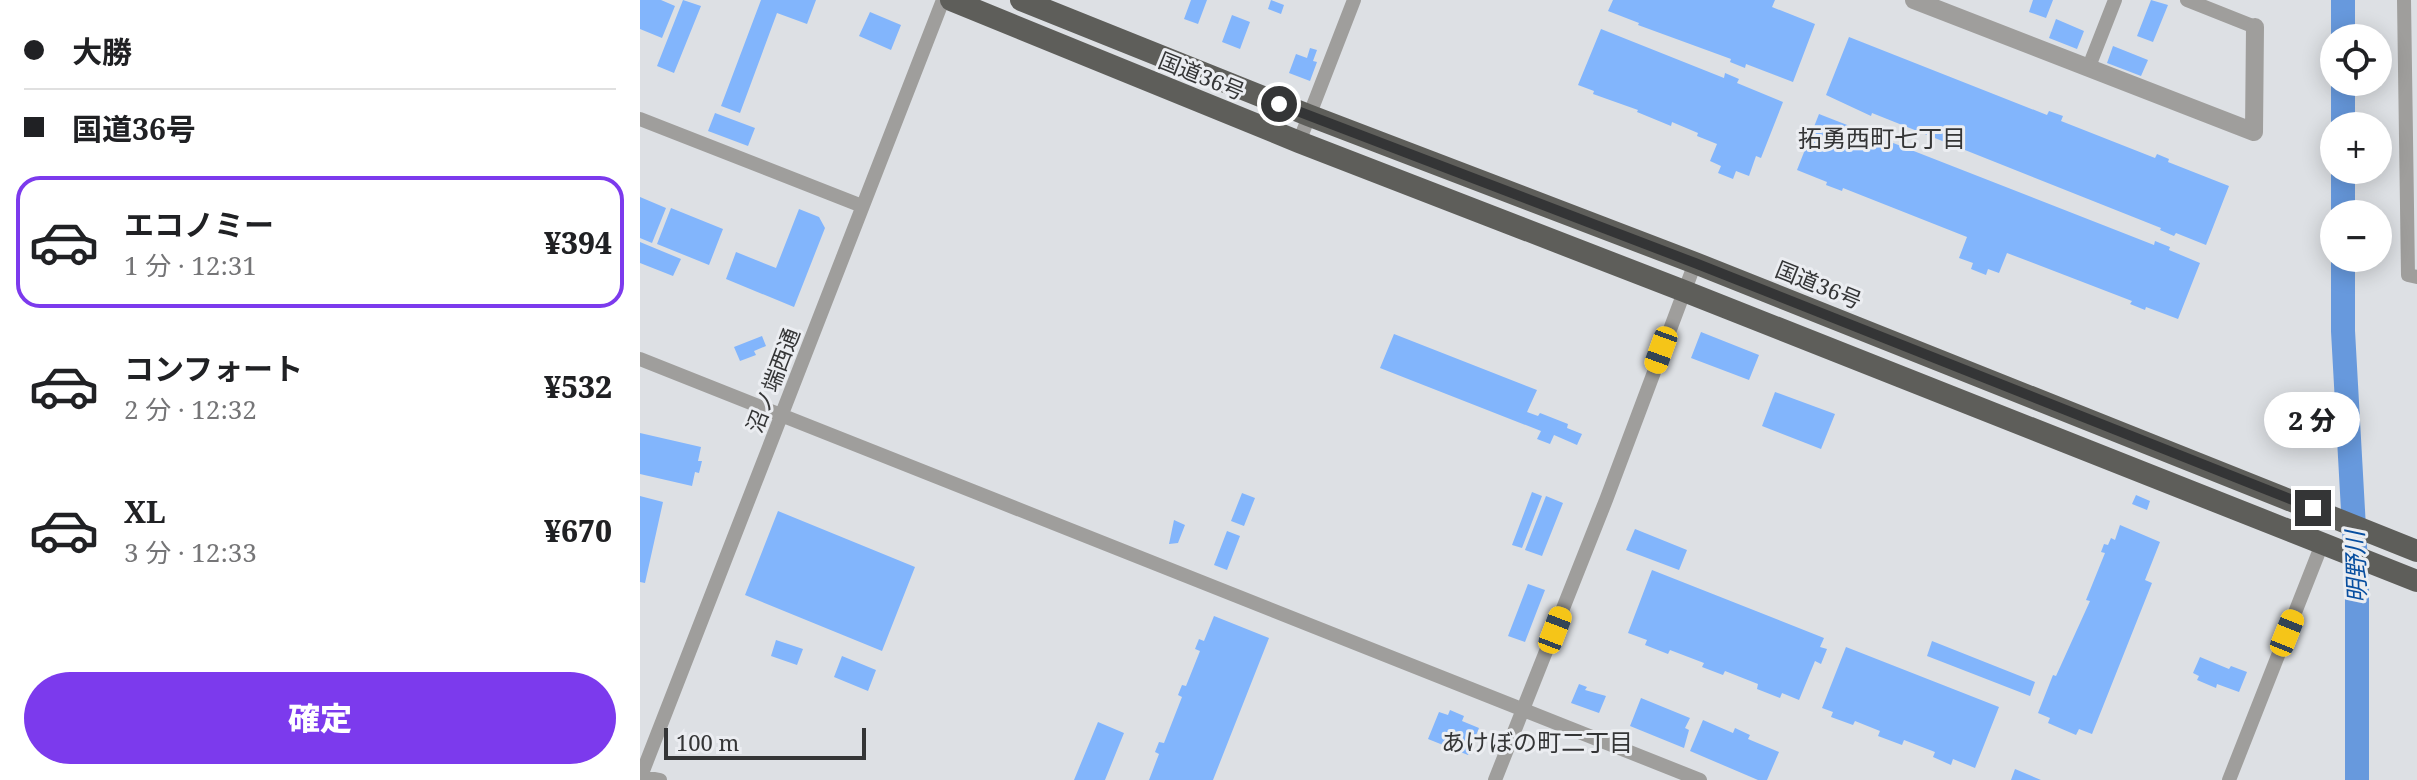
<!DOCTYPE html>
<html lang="ja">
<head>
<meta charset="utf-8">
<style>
  body { margin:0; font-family:"Noto Serif","Noto Sans JP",serif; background:#f2f2f2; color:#202124; height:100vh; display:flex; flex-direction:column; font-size:30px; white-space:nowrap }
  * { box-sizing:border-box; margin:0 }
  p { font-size:26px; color:#757577 }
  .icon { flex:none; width:44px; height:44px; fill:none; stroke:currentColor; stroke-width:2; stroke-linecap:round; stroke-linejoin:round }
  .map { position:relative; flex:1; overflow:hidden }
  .side { display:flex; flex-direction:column; background:#fff; width:640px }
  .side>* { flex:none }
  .top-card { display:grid; align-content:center; height:176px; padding:0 24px; background:#fff }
  .controls { position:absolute; left:1680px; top:24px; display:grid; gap:16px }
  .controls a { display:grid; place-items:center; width:72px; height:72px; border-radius:50%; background:#fff; box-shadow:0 4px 20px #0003; font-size:40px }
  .scale { position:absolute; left:24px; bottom:20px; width:202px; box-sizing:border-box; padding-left:8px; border:4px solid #343536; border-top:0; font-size:22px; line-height:28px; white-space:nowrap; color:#343536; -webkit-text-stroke:6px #ebedf1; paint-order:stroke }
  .end { position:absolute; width:36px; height:36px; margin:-18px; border:10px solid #343536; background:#fff; box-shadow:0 0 0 4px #fff }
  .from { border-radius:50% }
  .bubble { position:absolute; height:56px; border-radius:28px; background:#fff; box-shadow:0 4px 20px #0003; font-size:26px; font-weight:800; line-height:56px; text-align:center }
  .car { position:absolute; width:24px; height:48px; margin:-24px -12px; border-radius:10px; box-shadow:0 0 6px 2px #0007; background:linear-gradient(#f5c518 24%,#345 0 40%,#f5c518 0 76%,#345 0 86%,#f5c518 0) }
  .top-card b { display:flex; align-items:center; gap:28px; height:76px; font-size:30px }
  .top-card b+b { border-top:2px solid #e0e0e0 }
  .top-card i { width:20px; height:20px; background:#202124 }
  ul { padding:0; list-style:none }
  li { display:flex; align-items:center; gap:24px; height:132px; margin:0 16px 12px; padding:0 8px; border:4px solid transparent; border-radius:24px }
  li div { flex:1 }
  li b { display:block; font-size:30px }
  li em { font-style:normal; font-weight:800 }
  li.current { border-color:#7c3aed }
  li>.icon { width:72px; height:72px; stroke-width:1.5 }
  .button { display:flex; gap:16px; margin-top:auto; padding:16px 24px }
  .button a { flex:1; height:92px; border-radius:48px; background:#7c3aed; color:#fff; font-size:32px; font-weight:800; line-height:92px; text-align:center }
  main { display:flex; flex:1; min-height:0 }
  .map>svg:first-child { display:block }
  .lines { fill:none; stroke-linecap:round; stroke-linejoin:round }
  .river { stroke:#6799dd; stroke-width:24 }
  .building { fill:#82b5fc }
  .minor { stroke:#9f9e9c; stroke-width:14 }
  .tertiary { stroke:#9f9e9c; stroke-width:18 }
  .trunk { stroke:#5e5e5a; stroke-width:22 }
  .route { stroke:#343536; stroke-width:10 }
  .labels { text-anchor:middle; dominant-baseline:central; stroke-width:6; stroke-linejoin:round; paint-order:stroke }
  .street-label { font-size:22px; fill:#343536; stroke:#ebedf1 }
  .neighbourhood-label { font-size:24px; fill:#343536; stroke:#ebedf1 }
  .water-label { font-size:24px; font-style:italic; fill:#084e9f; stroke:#ebedf1 }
</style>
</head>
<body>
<main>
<section class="side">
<div class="top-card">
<b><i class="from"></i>大勝</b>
<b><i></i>国道36号</b>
</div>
<ul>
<li class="current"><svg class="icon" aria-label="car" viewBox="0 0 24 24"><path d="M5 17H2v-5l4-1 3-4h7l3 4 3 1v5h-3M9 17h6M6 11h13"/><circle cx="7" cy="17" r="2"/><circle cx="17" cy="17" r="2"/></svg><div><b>エコノミー</b><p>1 分 · 12:31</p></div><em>¥394</em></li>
<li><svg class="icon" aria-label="car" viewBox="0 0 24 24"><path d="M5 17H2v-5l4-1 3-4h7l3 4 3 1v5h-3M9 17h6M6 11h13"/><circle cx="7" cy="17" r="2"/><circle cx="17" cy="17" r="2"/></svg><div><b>コンフォート</b><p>2 分 · 12:32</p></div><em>¥532</em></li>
<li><svg class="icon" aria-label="car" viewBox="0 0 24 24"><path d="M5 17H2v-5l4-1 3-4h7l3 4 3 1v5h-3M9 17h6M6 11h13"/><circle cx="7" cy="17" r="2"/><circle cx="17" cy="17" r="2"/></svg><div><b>XL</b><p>3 分 · 12:33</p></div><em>¥670</em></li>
</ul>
<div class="button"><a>確定</a></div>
</section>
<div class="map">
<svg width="1777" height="780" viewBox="0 0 1777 780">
  <rect width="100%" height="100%" fill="#dde0e4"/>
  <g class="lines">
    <path class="river" d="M1703 0V38
      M1703 82V126
      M1703 170V214
      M1703 258V331L1717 582V780"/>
  </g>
  <path class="building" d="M0 0H21L35 6 22 38 0 29Z
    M43 0 61 6 34 73 17 66Z
    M121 0H176L167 24 137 13 100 113 81 106Z
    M551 0H567L558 24 544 19Z
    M631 0 644 5 641 14 628 9Z
    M973 0H1135L1132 7 1175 24 1153 82 1106 64 1105 68 1090 62 1091 59 998 25 999 23 968 11Z
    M1393 0H1413L1406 18 1389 12Z
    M1511 0 1528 5 1513 42 1497 36Z
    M230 12 261 25 251 50 219 36Z
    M592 15 610 22 600 49 582 42Z
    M1416 19 1444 31 1437 49 1409 38Z
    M961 29 1084 78 1085 73 1099 79 1097 83 1143 102 1121 158 1116 156 1109 176 1096 171 1093 179 1078 173 1081 166 1070 161 1077 144 1057 136 1058 133 1032 122 1031 126 997 112 998 110 953 94 954 91 938 85Z
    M1209 37 1407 115 1409 111 1423 116 1421 121 1515 158 1517 154 1529 159 1528 162 1589 186 1566 245 1536 233 1534 236 1520 230 1521 228 1232 113 1231 116 1186 95Z
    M1473 46 1508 60 1501 76 1467 63Z
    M670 48 677 50 673 61 677 62 670 81 649 73 656 54 667 58Z
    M75 113 115 128 108 146 68 131Z
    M1179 114 1514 245 1515 241 1530 247 1529 250 1560 263 1538 319 1506 307 1505 310 1490 304 1492 301 1367 253 1359 273 1348 269 1346 275 1331 269 1333 263 1319 258 1327 237 1203 188 1202 191 1186 185 1187 182 1157 170Z
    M0 197 26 208 12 243 0 238Z
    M31 208 83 229 69 265 17 244Z
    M159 209 179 217 185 228 154 307 86 279 96 252 136 268Z
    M0 242 41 259 33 276 0 263Z
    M1061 332 1119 355 1109 380 1051 358Z
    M754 334 897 390 887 412 898 416 900 413 928 424 927 428 942 434 937 445 914 435 910 444 897 439 901 431 740 368Z
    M122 336 126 346 114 351 116 355 100 361 94 347Z
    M1135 392 1195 414 1181 449 1122 426Z
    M0 433 61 447 58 461H62L59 473 55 472 52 486 0 474Z
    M892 492 902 496 882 548 872 545Z
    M602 493 615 498 604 526 591 521Z
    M1496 495 1510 501 1507 510 1492 504Z
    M0 496 23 502 5 583 0 582Z
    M906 496 923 503 902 556 885 550Z
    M138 511 275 567 242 651 105 595Z
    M534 520 545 525 538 543 529 544Z
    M1480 525 1520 542 1505 580 1512 583 1452 734 1439 729 1436 735 1408 723 1410 718 1398 713 1413 675 1416 676 1450 601 1446 600 1465 553 1461 552 1464 544 1468 545 1471 538 1475 540Z
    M995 529 1047 550 1039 570 986 550Z
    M587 531 600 536 587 570 574 565Z
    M1012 570 1184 638 1180 647 1187 649 1181 664 1175 661 1159 700 1142 693 1140 698 1117 689 1118 684 1085 671 1083 675 1062 667 1064 663 1030 650 1028 654 1005 645 1007 640 988 633Z
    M888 584 905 590 885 642 868 636Z
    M574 616 629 638 573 780H509L519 754 515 752 519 742 524 743 542 697 538 695 542 685 546 686 560 651 555 649 559 639 564 641Z
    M136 640 163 649 157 665 131 656Z
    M1292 641 1395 682 1390 696 1287 656Z
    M1206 647 1359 707 1335 768 1313 759 1311 765 1293 757 1295 752 1264 740 1262 745 1238 736 1240 731 1215 721 1213 725 1191 717 1193 712 1182 708Z
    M202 656 236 670 228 691 194 677Z
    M1560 657 1589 669 1591 666 1607 672 1599 692 1577 684 1576 688 1557 680 1559 676 1553 673Z
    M939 684 947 687 945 690 966 696 959 713 931 703Z
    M1001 698 1050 718 1045 728 1049 730 1044 748 990 726Z
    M810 710 824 716 822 721 839 728 828 755 788 739 799 712 808 715Z
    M1063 720 1093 733 1095 728 1110 735 1108 739 1139 752 1127 780H1118L1050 751Z
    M458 722 484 733 465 780H434Z
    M1375 769 1401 780H1371Z"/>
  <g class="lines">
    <path class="minor" d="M1547 0 1615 27
      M1764 0 1768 275 1777 277
      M1448 69 1475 0
      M0 119 222 206
      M659 142 714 0
      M0 359 1060 780
      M0 776 20 780
      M1 776 303 0
      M855 780 966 500 1055 263
      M1589 780 1682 544"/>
    <path class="tertiary" d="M1274 0 1614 132 1615 27"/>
    <path class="trunk" d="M311 0 659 142 1044 291 1777 581
      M381 0 668 115 1055 263 1777 551"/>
  </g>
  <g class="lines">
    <path class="route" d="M639 104 1055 263 1673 508"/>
  </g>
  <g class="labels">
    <g class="street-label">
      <text transform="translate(562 75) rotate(22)">国道36号</text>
      <text transform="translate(1179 284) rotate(22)">国道36号</text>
      <text transform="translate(132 380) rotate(-69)">沼ノ端西通</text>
    </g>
    <g class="neighbourhood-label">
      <text x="1242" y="137">拓勇西町七丁目</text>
      <text x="897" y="741">あけぼの町二丁目</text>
    </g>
    <g class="water-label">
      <text transform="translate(1715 567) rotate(-92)">明野川</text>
    </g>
  </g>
</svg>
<div class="controls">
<a><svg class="icon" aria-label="locate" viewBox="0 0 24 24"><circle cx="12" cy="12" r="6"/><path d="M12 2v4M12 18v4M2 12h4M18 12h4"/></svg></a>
<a>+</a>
<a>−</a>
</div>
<div class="scale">100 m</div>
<i class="end from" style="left:639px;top:104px"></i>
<i class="end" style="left:1673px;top:508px"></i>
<div class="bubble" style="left:1624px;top:392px;width:96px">2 分</div>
<i class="car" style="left:1021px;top:350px;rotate:200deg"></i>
<i class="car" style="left:915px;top:630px;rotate:21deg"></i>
<i class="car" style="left:1647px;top:633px;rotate:22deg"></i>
</div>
</main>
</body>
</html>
